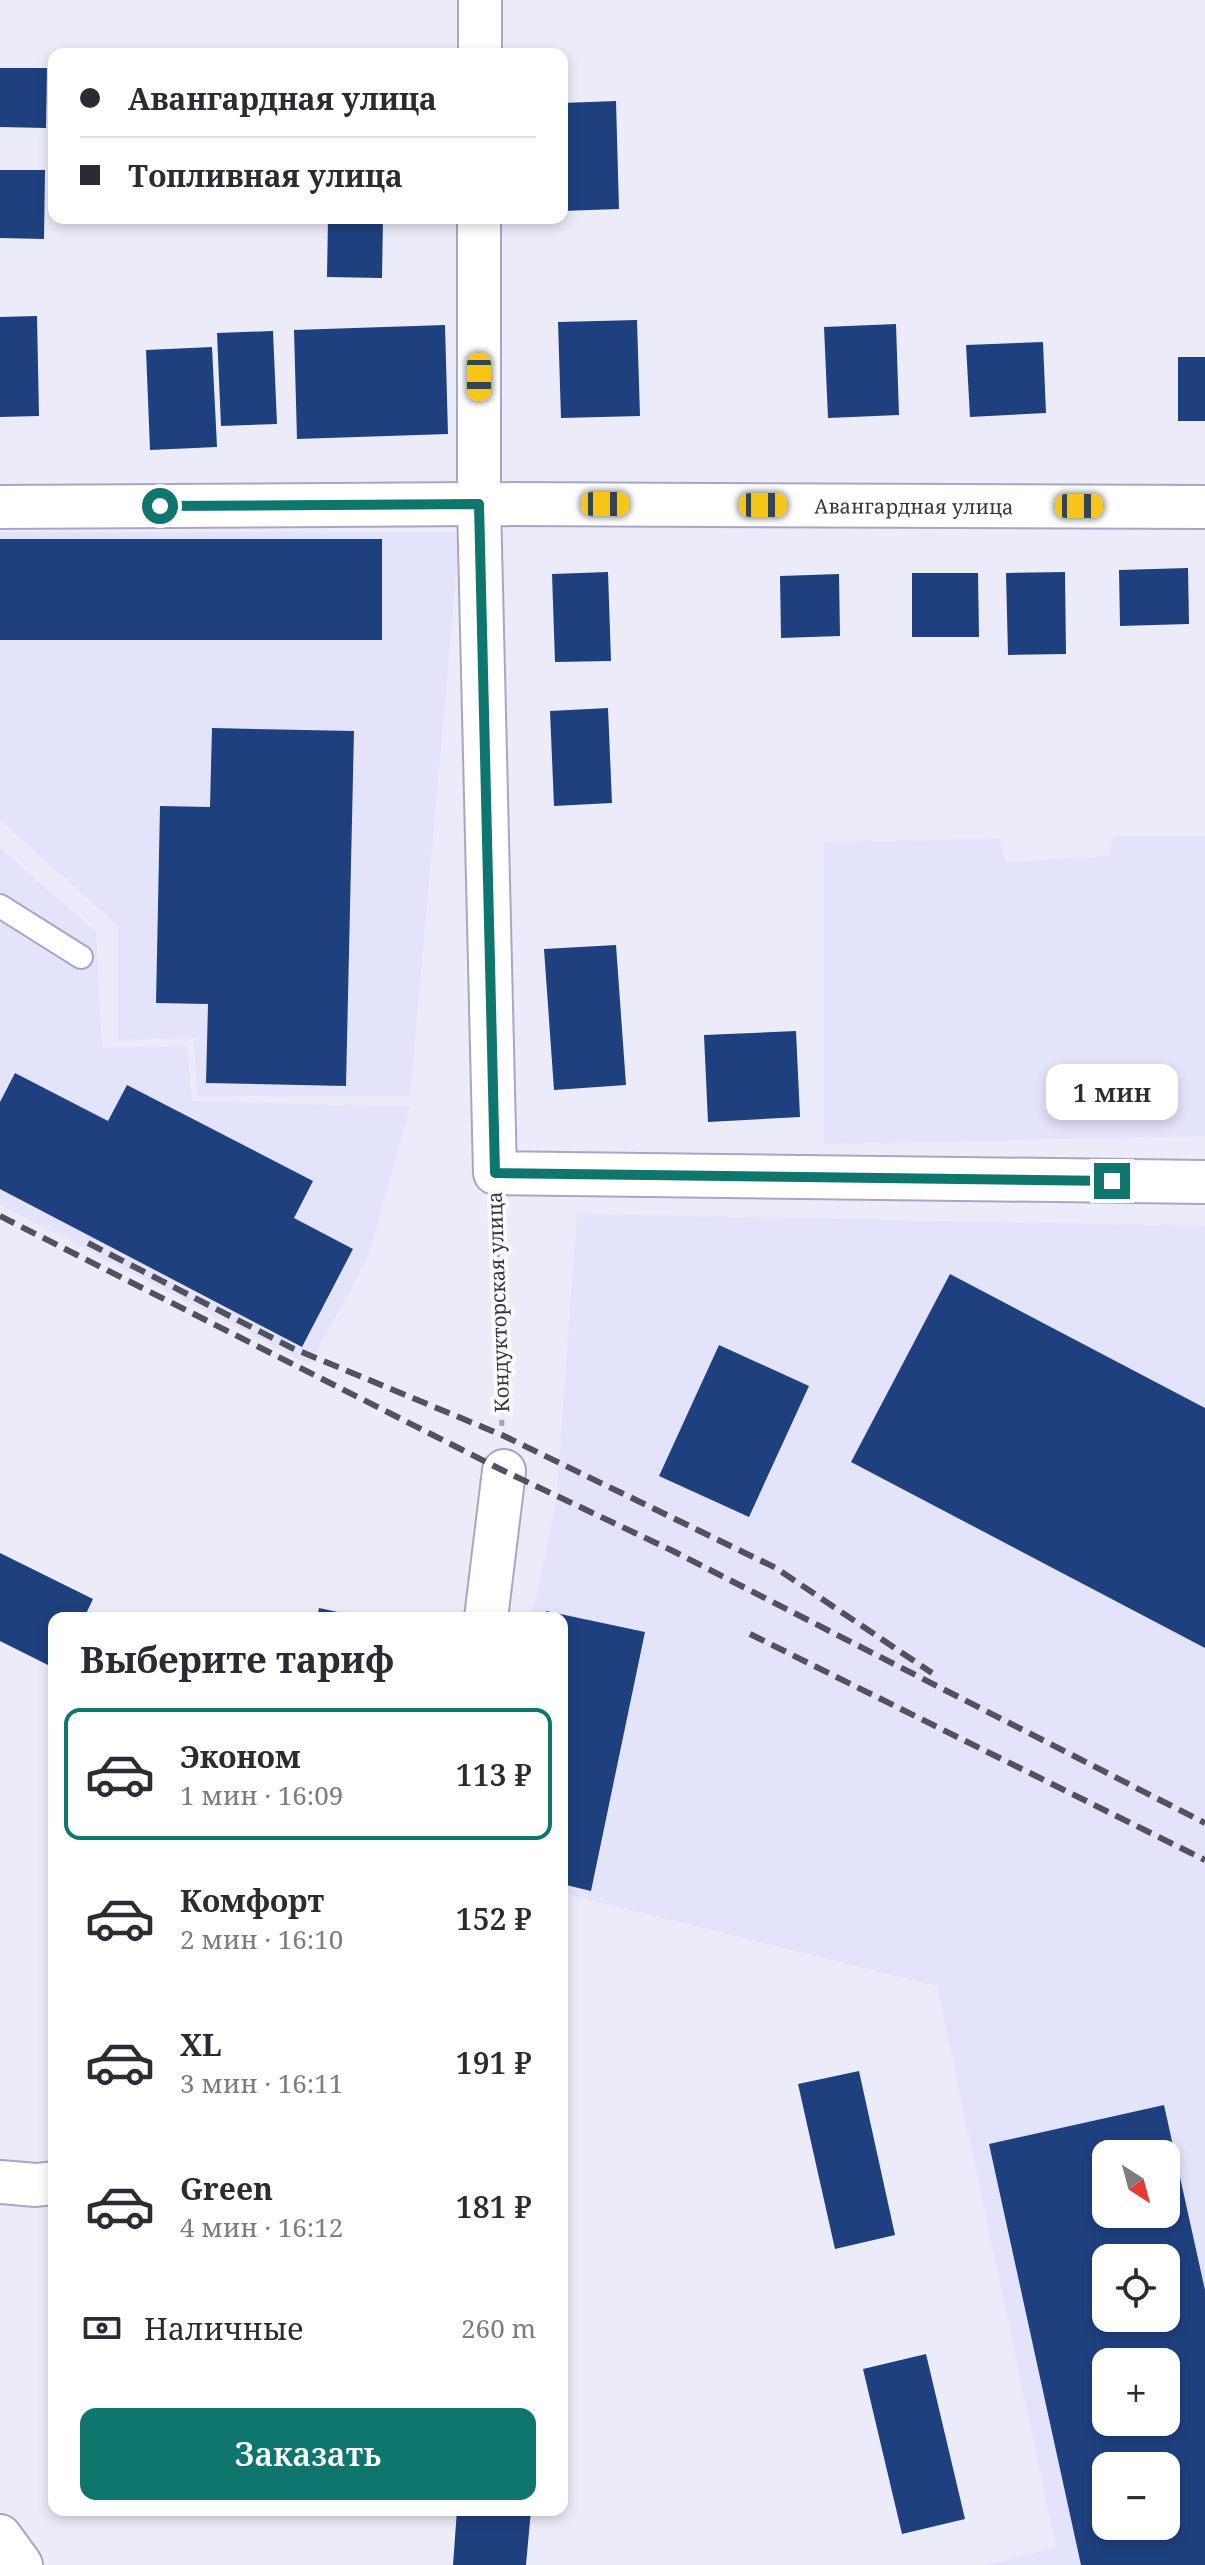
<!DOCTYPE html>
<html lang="ru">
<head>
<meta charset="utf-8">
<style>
  body { margin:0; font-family:"Noto Serif",serif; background:#f7f7f7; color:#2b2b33; height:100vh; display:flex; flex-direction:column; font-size:30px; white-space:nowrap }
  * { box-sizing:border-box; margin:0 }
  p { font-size:26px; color:#7c7c81 }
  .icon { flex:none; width:44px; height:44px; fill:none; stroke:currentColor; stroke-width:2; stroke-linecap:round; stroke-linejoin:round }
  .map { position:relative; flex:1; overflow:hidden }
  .panel { position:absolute; left:48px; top:1612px; width:520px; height:904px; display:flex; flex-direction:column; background:#fff; border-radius:16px; box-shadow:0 4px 12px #0003 }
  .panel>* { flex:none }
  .guide { position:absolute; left:48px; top:48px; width:520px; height:176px; border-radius:16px; box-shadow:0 4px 12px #0003; display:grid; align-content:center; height:176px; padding:0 32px; background:#fff }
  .needle { width:52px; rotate:144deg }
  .controls { position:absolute; left:1092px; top:2140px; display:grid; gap:16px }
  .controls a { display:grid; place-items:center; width:88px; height:88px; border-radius:16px; background:#fff; box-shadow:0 4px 12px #0003; font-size:40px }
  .end { position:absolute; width:36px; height:36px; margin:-18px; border:10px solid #0f766e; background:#fff; box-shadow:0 0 0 4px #fff }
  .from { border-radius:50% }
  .bubble { position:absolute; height:56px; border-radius:16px; background:#fff; box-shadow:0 4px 12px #0003; font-size:26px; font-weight:600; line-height:56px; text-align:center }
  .car { position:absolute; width:24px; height:48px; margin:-24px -12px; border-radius:10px; box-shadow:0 0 6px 2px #0007; background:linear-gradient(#f5c518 24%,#345 0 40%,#f5c518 0 76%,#345 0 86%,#f5c518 0) }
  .guide b { display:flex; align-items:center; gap:28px; height:76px; font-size:30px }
  .guide b+b { border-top:2px solid #e1e1e2 }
  .guide i { width:20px; height:20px; background:#2b2b33 }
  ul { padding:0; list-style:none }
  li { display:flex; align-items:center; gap:24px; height:132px; margin:0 16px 12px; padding:0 16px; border:4px solid transparent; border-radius:16px }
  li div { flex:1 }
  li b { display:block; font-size:30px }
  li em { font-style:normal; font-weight:600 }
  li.current { border-color:#0f766e }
  li>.icon { width:72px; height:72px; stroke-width:1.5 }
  h2 { padding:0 32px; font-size:36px; line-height:96px }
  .pay { display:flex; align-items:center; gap:20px; height:88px; padding:0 32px; font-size:30px }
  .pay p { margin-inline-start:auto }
  .cta { display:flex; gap:16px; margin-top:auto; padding:16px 32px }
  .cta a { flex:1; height:92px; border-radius:16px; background:#0f766e; color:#fff; font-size:32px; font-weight:600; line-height:92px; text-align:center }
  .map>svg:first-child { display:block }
  .built { fill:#e4e3fc; fill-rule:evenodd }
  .building { fill:#1f407f; fill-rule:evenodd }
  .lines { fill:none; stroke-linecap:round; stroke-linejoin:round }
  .lane-casing { stroke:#a8a6c6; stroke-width:26 }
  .street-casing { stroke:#a8a6c6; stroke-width:46 }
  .path { stroke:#a3a2b0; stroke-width:5; stroke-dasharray:6 6; stroke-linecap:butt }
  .lane { stroke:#fff; stroke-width:22 }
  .street { stroke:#fff; stroke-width:42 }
  .rail { stroke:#52515f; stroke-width:6; stroke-dasharray:16 8; stroke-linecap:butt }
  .route { stroke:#0f766e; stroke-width:10 }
  .labels { text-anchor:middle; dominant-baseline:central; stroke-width:8; stroke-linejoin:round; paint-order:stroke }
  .street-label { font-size:20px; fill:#363543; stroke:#fafafa }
</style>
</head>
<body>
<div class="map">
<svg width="1205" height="2565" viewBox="0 0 1205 2565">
  <rect width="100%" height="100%" fill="#ecebf9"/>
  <path class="built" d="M0 532H460L410 1096H197L194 1038 118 1040V926L0 820Z
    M1113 836H1205V1136L824 1144V842L999 839 1006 862 1109 856Z
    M0 848 96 932 102 1048 187 1046 192 1101 410 1107 369 1254 310 1365 0 1205Z
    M577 1214 1205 1226V2565H985L1056 2547 937 1986 562 1893V1618H532L556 1502ZM1106 2154H1166V2214H1106ZM1106 2258H1166V2318H1106ZM1106 2362H1166V2422H1106ZM1106 2466H1166V2526H1106Z"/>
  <path class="building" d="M0 68H47L46 128 0 127Z
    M616 101 619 209 562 211V103Z
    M0 170H45L44 239 0 238Z
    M328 218H383L382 278 327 277Z
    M37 316 39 416 0 417V317Z
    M637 320 640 416 561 418 558 322Z
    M896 324 899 415 828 418 824 327Z
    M445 325 448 434 297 439 294 330Z
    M273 331 277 424 221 426 217 333Z
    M1043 342 1046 413 970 417 966 345Z
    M212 347 217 447 150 450 146 350Z
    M1178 357H1205V421H1178Z
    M0 539H382V640H0Z
    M1188 568 1189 624 1120 626 1119 570Z
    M608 572 611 661 555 662 552 574Z
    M1065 572 1066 654 1008 655 1006 573Z
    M912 573H978L979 637H912Z
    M839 574 840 636 781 638 780 576Z
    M608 708 612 803 554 806 550 711Z
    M212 728 354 731 346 1086 206 1083 208 1004 156 1003 160 806 210 807Z
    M616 945 626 1085 554 1090 544 949Z
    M796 1031 800 1117 708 1122 704 1035Z
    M15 1073 108 1121 127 1085 313 1181 294 1218 353 1249 302 1347 0 1189V1102Z
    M950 1274 1205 1408V1648L851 1462Z
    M719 1345 809 1386 749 1517 659 1476Z
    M0 1553 93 1599 84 1618H54V1668L0 1641Z
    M319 1608 361 1617V1618H317Z
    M546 1611 645 1632 591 1891 562 1884V1618H545Z
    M859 2071 895 2235 835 2249 798 2084Z
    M1164 2105 1205 2290V2565H1081L989 2144ZM1106 2154H1166V2214H1106ZM1106 2258H1166V2318H1106ZM1106 2362H1166V2422H1106ZM1106 2466H1166V2526H1106Z
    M926 2354 965 2519 902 2534 863 2369Z
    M457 2510H531L526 2565H453Z"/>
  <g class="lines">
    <g class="lane-casing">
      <path id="lane" d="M0 906 81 957"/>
    </g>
    <g class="street-casing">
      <g id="street">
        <path d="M480 54V0"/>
        <path d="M479 218V504L495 1173 1205 1182"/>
        <path id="s1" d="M0 507 479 504 1205 507"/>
        <path d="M486 1618 504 1471"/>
        <path d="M0 2182 36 2185 54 2183"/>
        <path d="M0 2536 21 2565"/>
      </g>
    </g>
    <path class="path" d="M496 1216 502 1430"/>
    <use href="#lane" class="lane"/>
    <use href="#street" class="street"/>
    <path class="rail" d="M0 1216 504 1471 673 1551 1205 1823
      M88 1243 292 1348 502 1435 776 1568 932 1673
      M750 1634 1205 1860"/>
  </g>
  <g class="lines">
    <path class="route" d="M160 506 479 504 495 1173 1112 1181"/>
  </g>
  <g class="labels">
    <g class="street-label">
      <text stroke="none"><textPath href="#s1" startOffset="914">Авангардная улица</textPath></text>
      <text transform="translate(498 1302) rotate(-92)">Кондукторская улица</text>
    </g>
  </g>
</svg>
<div class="controls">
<a><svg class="needle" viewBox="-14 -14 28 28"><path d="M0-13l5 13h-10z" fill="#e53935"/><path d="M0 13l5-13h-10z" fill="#7c7c81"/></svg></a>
<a><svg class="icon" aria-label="locate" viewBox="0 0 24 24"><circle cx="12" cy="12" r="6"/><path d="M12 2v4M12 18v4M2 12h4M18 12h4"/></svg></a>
<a>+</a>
<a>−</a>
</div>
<i class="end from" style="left:160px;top:506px"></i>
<i class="end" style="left:1112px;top:1181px"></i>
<div class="bubble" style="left:1046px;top:1064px;width:132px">1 мин</div>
<i class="car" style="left:479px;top:377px;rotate:180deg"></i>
<i class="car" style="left:605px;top:504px;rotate:90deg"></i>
<i class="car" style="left:763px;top:505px;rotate:90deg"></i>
<i class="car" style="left:1079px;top:506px;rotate:90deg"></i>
<div class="guide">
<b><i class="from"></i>Авангардная улица</b>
<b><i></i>Топливная улица</b>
</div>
<section class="panel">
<h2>Выберите тариф</h2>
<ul>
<li class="current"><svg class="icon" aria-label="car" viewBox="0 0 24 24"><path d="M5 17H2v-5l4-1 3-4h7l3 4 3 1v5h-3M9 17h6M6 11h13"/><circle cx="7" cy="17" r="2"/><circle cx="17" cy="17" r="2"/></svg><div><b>Эконом</b><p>1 мин · 16:09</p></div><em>113 ₽</em></li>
<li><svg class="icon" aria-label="car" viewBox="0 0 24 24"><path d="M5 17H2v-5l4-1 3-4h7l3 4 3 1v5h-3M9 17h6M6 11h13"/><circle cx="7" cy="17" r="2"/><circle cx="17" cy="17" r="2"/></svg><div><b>Комфорт</b><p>2 мин · 16:10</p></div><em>152 ₽</em></li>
<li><svg class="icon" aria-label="car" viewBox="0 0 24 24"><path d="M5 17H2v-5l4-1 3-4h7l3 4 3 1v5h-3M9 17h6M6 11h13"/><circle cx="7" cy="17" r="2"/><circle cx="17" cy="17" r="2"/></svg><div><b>XL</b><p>3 мин · 16:11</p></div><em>191 ₽</em></li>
<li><svg class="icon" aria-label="car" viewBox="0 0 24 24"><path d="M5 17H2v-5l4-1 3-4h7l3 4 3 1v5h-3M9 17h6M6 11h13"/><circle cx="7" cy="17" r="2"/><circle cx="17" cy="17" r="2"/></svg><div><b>Green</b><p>4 мин · 16:12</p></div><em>181 ₽</em></li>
</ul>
<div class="pay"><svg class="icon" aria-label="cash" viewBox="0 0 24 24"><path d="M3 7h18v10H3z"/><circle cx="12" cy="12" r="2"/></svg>Наличные<p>260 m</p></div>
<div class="cta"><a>Заказать</a></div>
</section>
</div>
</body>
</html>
